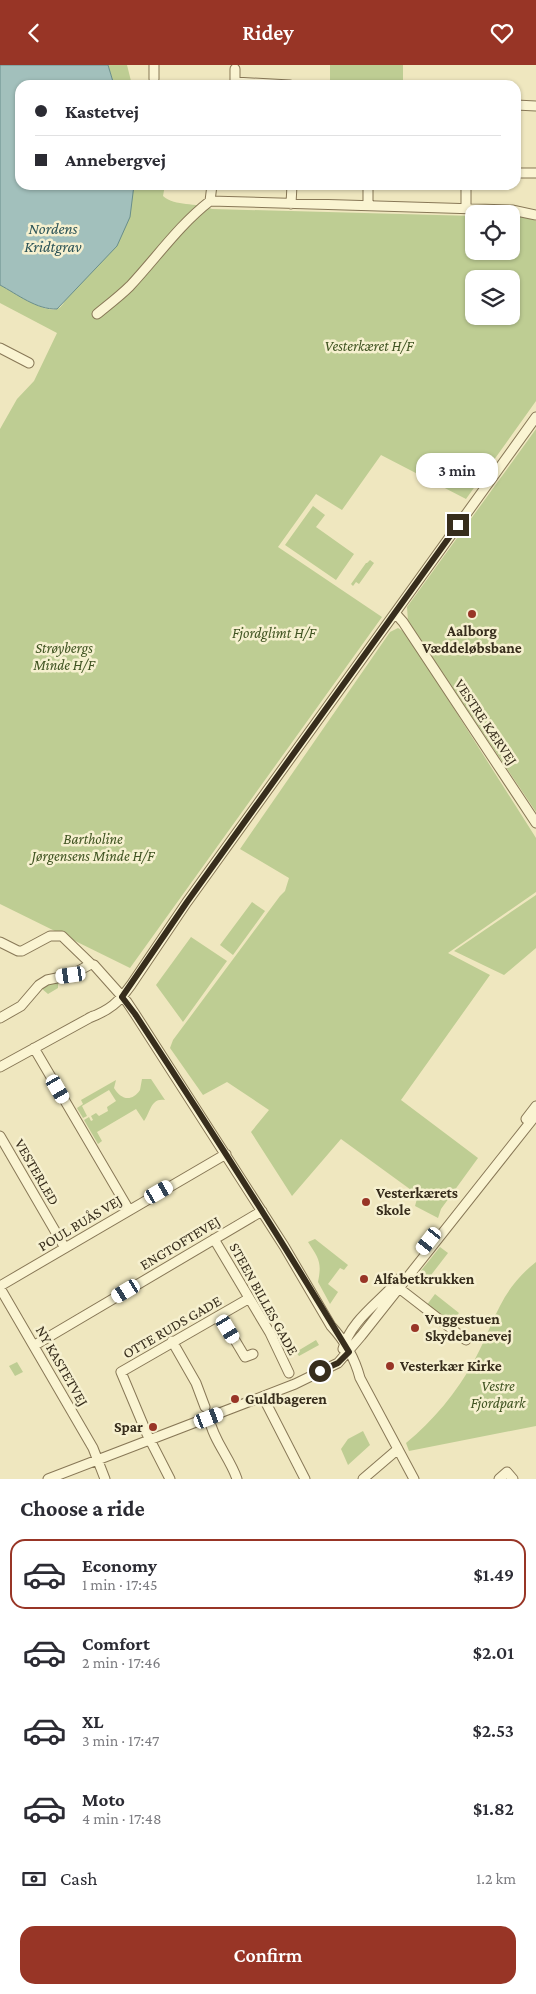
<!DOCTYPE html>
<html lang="en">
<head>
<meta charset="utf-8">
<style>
  body { margin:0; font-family:"Crimson Pro",serif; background:#f7f7f7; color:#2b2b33; height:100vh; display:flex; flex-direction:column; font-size:19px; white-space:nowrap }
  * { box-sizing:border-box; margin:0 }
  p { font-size:16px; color:#7c7c81 }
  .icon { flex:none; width:28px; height:28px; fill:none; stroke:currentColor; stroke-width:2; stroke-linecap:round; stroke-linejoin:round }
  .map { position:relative; height:1414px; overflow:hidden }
  .details { display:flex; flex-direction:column; background:#fff; flex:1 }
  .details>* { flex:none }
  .hud { position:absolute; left:15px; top:15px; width:506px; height:110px; border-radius:15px; box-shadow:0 1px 4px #0004; display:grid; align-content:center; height:110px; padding:0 20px; background:#fff }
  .buttons { position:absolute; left:465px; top:140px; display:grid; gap:10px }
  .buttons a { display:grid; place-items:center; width:55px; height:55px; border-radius:10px; background:#fff; box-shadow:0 1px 4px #0004; font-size:25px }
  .end { position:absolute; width:22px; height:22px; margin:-11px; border:6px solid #372d1c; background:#fff; box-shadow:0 0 0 2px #fff }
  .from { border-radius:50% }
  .bubble { position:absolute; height:35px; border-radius:15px; background:#fff; box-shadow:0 1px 4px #0004; font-size:16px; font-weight:600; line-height:35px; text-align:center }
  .car { position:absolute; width:15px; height:30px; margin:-15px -8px; border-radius:6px; box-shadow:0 0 4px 1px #0007; background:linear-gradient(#fff 24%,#345 0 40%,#fff 0 76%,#345 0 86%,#fff 0) }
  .hud b { display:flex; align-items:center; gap:18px; height:48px; font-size:19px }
  .hud b+b { border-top:1px solid #e1e1e2 }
  .hud i { width:12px; height:12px; background:#2b2b33 }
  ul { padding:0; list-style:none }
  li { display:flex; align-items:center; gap:15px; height:70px; margin:0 10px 8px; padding:0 10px; border:2px solid transparent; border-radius:15px }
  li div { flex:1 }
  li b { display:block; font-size:19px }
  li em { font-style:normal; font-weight:600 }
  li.active { border-color:#983526 }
  li>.icon { width:45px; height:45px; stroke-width:1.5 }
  h2 { padding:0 20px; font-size:22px; line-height:60px }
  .pay { display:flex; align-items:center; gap:12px; height:55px; padding:0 20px; font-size:19px }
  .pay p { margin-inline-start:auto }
  .cta { display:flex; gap:10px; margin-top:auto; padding:10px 20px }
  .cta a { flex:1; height:58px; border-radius:15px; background:#983526; color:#fff; font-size:20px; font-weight:600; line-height:58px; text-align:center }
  header { display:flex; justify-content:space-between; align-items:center; height:65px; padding:0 20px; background:#983526; color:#fff; font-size:22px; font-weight:600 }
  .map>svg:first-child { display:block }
  .green { fill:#becd93; fill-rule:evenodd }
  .water { fill:#a2c0bc; stroke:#698e8b }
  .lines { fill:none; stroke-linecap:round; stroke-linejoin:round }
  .minor-casing { stroke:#887857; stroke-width:11 }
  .minor { stroke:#faf4d2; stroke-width:9 }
  .route { stroke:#372d1c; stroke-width:6 }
  .poi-dot { fill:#983526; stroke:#f6f0cf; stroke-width:2 }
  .labels { text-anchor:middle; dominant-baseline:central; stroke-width:5; stroke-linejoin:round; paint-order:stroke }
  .park-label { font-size:15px; font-style:italic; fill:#405422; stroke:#f6f0cf }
  .poi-label { font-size:15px; font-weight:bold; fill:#372d1c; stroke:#f6f0cf; text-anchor:start }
  .street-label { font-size:15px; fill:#372d1c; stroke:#f6f0cf }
  .water-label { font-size:16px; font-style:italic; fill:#2b5357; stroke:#f6f0cf }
</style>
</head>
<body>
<header><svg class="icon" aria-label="back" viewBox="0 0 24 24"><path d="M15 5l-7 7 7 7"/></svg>Ridey<svg class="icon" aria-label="heart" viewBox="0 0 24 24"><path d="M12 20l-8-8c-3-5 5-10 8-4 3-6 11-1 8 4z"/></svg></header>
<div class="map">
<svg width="536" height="1414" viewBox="0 0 536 1414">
  <rect width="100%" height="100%" fill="#efe7bf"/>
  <path class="green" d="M108 0H127L132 20H114Z
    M330 0H403V20H330Z
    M134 120H165L163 131C176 142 195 137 212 144L474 151V186H511V152H525L536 156V336L466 434 381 390 342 445 316 429 278 482 382 552 130 903 0 839V364L17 334 34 316 57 268 0 238V220C12 226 45 249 57 244 60 243 61 241 63 239ZM474 214H511V251H474Z
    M536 364V747L408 556 407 542Z
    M313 441 325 450 316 462 354 489 336 515 285 480Z
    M370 495 374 498 359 519 356 517 353 521 351 519 366 498H367Z
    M398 563 406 568 536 773V827L448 888 490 910 401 1035 478 1093 441 1144 438 1153 415 1141 418 1130 341 1074 292 1131 251 1067 269 1045 227 1017 203 1030 170 983 173 975 280 831 285 826 289 813 240 784 390 567Z
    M536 830V883L504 910 454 886Z
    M252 837 265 846 233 890 220 880Z
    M191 872 227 896 183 957 156 920Z
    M58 916V923L48 929 41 923 48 918Z
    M142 1014H151L165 1035C151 1032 150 1048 144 1056L136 1044 97 1067 102 1076 98 1079 84 1055 89 1052 91 1056 93 1055 91 1051 96 1048 99 1051 108 1046 107 1042 116 1036 109 1025 82 1041 87 1051 83 1053 77 1043 83 1039 81 1035 116 1015 114 1023C121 1035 132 1037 140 1025Z
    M315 1174 348 1200 344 1205 340 1203 328 1219 338 1227 330 1239 318 1217C322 1197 319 1194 308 1177Z
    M440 1182 448 1188 428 1214 418 1215 415 1213Z
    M536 1197V1361L409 1386 406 1378C433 1356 457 1327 474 1296 495 1257 499 1226 536 1197Z
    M435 1229 459 1248 450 1259 426 1241Z
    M316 1275 319 1280 299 1291 296 1287Z
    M17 1297 23 1307 15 1311 9 1301Z
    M363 1366 370 1380 348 1400 341 1384 348 1374Z"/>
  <path class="water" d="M0 0H108L114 20H20V120H134L130 152 117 181 57 244C37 245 17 229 0 220Z"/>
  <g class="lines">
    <g class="minor-casing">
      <path id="minor" d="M235 4V17L290 20
        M154 14V0
        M516 40 536 41
        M516 108H536
        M210 136 212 120
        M291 139 292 120
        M368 140V120
        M466 143V120
        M97 249C108 240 120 231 130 221 157 192 179 160 210 136L512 145 536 150
        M0 283 29 298
        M395 548 403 557 536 758
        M0 877 18 886H22L50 871H62L91 899 94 900 127 937 135 949 284 1181 331 1261C344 1275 355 1294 360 1313L414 1414
        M0 953 21 941 39 920 47 915 71 910 91 899
        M89 953C110 945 118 938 131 920L187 837 536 352
        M34 983 129 1145
        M0 1002 93 951
        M526 1054 536 1041
        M0 1071 65 1183
        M214 1174 270 1268 289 1308
        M395 1220 466 1275
        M0 1221 226 1089
        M0 1223 93 1383 105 1414
        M220 1250 245 1292 253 1289
        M172 1276 196 1318 205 1342
        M35 1280 262 1146
        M343 1284C351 1254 382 1236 400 1213
        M263 1332 305 1414
        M209 1353C213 1375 230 1393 237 1414
        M48 1414 295 1319 338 1298 361 1271 536 1050
        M170 1414 147 1369 121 1307 248 1234
        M363 1414 398 1384
        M499 1414 507 1407 513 1414"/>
    </g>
    <use href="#minor" class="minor"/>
  </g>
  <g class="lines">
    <path class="route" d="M320 1306 338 1298 349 1287C280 1173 208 1060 135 949L122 932 187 837 458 460"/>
  </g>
  <g class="poi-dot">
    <circle cx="472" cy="549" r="5"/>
    <circle cx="366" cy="1137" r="5"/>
    <circle cx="364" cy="1214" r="5"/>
    <circle cx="415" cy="1263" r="5"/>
    <circle cx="390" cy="1301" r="5"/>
    <circle cx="235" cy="1334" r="5"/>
    <circle cx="153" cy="1362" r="5"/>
  </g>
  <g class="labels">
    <g class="park-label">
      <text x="369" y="281">Vesterkæret H/F</text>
      <text x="274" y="568">Fjordglimt H/F</text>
      <text x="64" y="583">Strøybergs<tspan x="64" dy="17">Minde H/F</tspan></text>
      <text x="93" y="774">Bartholine<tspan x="93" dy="17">Jørgensens Minde H/F</tspan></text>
      <text x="498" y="1321">Vestre<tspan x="498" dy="17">Fjordpark</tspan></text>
    </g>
    <g class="poi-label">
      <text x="472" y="566" text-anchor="middle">Aalborg<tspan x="472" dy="17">Væddeløbsbane</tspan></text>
      <text x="376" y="1128">Vesterkærets<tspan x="376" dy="17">Skole</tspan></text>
      <text x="374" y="1214">Alfabetkrukken</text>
      <text x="425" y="1254">Vuggestuen<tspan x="425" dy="17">Skydebanevej</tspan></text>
      <text x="400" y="1301">Vesterkær Kirke</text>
      <text x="245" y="1334">Guldbageren</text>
      <text x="143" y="1362" text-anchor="end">Spar</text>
    </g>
    <g class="street-label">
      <text transform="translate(486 657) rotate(56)">VESTRE KÆRVEJ</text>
      <text transform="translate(37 1107) rotate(60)">VESTERLED</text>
      <text transform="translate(80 1158) rotate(-31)">POUL BUÅS VEJ</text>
      <text transform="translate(180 1178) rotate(-31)">ENGTOFTEVEJ</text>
      <text transform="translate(264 1234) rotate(61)">STEEN BILLES GADE</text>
      <text transform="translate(172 1262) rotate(-30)">OTTE RUDS GADE</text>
      <text transform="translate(62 1301) rotate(60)">NY KASTETVEJ</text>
    </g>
    <g class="water-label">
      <text x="53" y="163">Nordens<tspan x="53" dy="18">Kridtgrav</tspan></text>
    </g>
  </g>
</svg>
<div class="buttons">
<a><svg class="icon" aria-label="locate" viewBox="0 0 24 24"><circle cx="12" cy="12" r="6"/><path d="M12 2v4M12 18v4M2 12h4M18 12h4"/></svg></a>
<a><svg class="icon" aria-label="layers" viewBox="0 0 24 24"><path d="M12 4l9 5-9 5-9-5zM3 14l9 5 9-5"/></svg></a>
</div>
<i class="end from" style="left:320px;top:1306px"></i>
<i class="end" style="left:458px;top:460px"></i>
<div class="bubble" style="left:416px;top:388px;width:82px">3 min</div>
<i class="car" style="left:71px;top:910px;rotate:262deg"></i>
<i class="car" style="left:58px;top:1024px;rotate:150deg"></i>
<i class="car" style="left:159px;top:1127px;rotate:60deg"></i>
<i class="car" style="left:429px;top:1176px;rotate:218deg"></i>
<i class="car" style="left:126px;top:1226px;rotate:239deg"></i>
<i class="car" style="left:228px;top:1264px;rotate:149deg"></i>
<i class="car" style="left:209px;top:1353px;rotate:69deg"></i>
<div class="hud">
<b><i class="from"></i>Kastetvej</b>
<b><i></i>Annebergvej</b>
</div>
</div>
<section class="details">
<h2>Choose a ride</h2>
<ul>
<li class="active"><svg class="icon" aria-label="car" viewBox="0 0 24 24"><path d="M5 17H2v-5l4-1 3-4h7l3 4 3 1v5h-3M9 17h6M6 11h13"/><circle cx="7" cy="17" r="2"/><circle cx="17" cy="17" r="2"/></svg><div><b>Economy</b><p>1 min · 17:45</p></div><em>$1.49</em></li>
<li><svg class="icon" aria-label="car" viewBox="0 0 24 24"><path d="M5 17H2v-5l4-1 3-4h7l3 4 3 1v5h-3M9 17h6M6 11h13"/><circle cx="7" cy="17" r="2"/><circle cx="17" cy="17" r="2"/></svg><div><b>Comfort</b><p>2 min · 17:46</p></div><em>$2.01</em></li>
<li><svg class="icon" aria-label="car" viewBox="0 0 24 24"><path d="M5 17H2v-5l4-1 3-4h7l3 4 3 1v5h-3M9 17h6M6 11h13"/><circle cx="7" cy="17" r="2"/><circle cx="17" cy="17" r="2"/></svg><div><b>XL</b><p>3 min · 17:47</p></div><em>$2.53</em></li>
<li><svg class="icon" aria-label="car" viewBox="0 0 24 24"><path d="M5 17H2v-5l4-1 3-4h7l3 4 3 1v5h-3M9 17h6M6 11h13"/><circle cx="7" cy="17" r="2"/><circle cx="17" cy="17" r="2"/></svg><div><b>Moto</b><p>4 min · 17:48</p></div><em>$1.82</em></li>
</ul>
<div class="pay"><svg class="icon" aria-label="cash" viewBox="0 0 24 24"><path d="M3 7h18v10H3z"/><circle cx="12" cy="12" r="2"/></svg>Cash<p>1.2 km</p></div>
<div class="cta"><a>Confirm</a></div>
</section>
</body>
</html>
